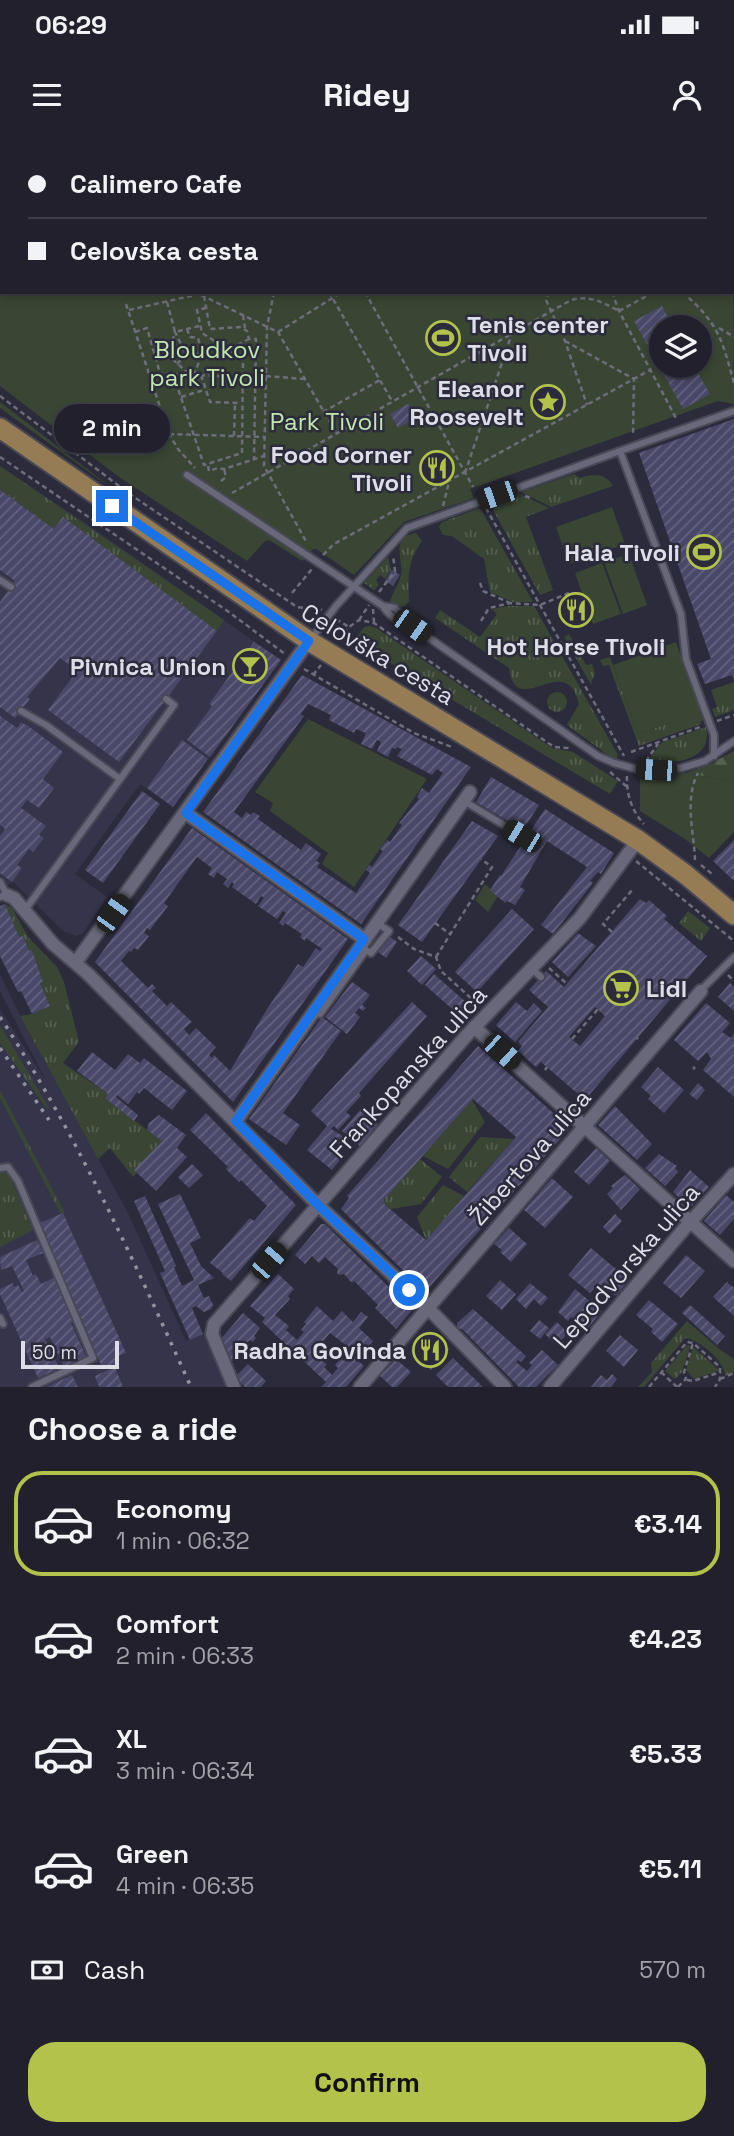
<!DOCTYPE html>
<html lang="en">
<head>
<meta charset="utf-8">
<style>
  body { margin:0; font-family:"Space Grotesk",sans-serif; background:#2d2d38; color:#f1f3f6; height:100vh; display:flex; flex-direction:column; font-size:26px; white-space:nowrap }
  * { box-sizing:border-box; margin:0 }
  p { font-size:23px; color:#a2a3a9 }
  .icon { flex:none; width:38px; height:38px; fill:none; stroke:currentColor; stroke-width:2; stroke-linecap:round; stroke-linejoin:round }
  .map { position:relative; height:1247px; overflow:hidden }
  .side { display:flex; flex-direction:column; background:#21202c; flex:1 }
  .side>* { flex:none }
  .banner { position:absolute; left:0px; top:0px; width:735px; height:154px; box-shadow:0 4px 10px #0003,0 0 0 2px #3e3e48; display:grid; align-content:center; height:154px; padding:0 28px; background:#21202c }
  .buttons { position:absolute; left:649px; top:175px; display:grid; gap:14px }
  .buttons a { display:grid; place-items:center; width:63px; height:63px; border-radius:50%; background:#21202c; box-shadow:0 4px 10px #0003,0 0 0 2px #3e3e48; font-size:35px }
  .scale { position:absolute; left:21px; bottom:18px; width:98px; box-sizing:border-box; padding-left:7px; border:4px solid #dedee8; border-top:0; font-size:19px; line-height:24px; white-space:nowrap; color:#dedee8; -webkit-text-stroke:5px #2c2b3b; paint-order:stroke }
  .end { position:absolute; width:32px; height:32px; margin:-16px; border:9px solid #1a73e8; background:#fff; box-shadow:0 0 0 4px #fff }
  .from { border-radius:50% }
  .bubble { position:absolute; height:49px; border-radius:24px; background:#21202c; box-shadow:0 4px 10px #0003,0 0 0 2px #3e3e48; font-size:23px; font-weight:700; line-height:49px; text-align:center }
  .car { position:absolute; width:21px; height:42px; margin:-21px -10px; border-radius:9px; box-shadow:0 0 5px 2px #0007; background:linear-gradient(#222 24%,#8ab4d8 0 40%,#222 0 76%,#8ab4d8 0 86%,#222 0) }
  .banner b { display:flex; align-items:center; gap:24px; height:66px; font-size:26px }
  .banner b+b { border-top:2px solid #3e3e48 }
  .banner i { width:18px; height:18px; background:#f1f3f6 }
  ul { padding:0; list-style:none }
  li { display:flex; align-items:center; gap:21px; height:105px; margin:0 14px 10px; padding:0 14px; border:4px solid transparent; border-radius:28px }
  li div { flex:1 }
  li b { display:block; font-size:26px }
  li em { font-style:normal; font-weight:700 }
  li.current { border-color:#b3c24b }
  li>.icon { width:63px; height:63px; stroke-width:1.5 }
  h2 { padding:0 28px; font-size:32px; line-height:84px }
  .pay { display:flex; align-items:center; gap:18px; height:77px; padding:0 28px; font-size:26px }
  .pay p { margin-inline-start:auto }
  .primary-button { display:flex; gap:14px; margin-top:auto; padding:14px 28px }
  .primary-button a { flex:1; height:80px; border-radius:28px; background:#b3c24b; color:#111; font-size:28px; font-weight:700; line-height:80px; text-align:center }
  .status { display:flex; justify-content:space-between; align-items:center; height:49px; padding:0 35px; background:#21202c; direction:ltr }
  .status svg { height:19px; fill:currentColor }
  header { display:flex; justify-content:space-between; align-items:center; height:91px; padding:0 28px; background:#21202c; font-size:32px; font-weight:700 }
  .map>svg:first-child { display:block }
  .built { fill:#35344a }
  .grass { fill:url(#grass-tufts) }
  .forest { fill:url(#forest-firs) }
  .green { fill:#394633; fill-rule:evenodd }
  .building { fill:url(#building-hatch); fill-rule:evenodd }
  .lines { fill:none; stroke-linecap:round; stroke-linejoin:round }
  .service-casing { stroke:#494855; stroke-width:10 }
  .minor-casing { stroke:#494855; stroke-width:16 }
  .primary-casing { stroke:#494855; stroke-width:23 }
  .path { stroke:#6e6d7b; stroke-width:2.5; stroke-dasharray:5 3.5; stroke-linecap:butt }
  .service { stroke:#68687a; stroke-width:6 }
  .minor { stroke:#68687a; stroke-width:12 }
  .primary { stroke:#967c55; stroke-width:19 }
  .rail { stroke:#93929f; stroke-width:3.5; stroke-dasharray:3.5 7; stroke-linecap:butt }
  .route { stroke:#1a73e8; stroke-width:9 }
  .labels { text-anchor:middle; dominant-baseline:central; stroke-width:5; stroke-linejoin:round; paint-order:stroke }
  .poi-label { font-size:24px; font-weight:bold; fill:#dedee8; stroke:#2c2b3b; text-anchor:end }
  .park-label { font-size:24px; fill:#c1e7b0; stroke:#2c2b3b }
  .street-label { font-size:24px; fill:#dedee8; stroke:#2c2b3b }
</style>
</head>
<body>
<div class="status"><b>06:29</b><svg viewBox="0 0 49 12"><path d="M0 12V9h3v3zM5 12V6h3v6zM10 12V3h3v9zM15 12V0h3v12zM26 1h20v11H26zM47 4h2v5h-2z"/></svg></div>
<header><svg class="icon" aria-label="menu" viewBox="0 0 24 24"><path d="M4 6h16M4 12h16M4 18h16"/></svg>Ridey<svg class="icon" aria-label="person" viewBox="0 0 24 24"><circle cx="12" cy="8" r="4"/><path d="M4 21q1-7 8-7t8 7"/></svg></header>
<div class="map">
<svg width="734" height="1247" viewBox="0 0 734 1247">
  <defs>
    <pattern id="grass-tufts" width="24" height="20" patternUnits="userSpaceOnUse" patternTransform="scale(1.75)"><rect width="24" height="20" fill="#394633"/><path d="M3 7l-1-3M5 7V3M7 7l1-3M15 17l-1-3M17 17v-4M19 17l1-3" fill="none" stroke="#556051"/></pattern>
    <pattern id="forest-firs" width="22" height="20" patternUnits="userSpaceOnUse" patternTransform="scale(1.75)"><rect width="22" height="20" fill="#394633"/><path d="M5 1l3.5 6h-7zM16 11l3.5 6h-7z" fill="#556051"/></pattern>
    <pattern id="building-hatch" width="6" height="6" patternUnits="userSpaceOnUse" patternTransform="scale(1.75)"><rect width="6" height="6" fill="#4a4869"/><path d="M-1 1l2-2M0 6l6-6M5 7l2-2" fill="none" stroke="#64627e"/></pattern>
  </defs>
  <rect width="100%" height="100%" fill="#2c2b3b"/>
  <path class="built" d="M0 326 91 387 281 520 173 667 140 644 75 734 107 757 83 793 76 796 63 791 13 742 0 749Z
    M0 834 20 876 128 1073 186 1201 203 1194 228 1247H0V869L46 941 0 851Z"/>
  <path class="grass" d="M0 262 100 339 114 350 0 268Z
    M0 326 224 480 217 491 63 378 54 389 0 350Z
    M574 334 580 338C593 333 606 333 613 346L551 367 521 352Z
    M518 353 549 368 526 377 553 450 540 455 493 370 499 360Z
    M480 368 533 462H513L490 452 484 419 452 396 443 395 439 387 442 382Z
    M416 393 422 401C407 423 408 435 409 461L404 467H398L390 461C393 453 399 443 401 435 404 418 389 398 416 393Z
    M388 417 391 430 385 439 380 435 376 440 379 445 374 450 364 443Z
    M509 466H534L618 615 616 621 567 585 579 564C566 508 516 582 509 528L435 478 440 470 480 497 497 474 492 469Z
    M370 486 376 488 552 608 573 612 618 641 610 654 367 509 358 495 364 487Z
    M569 494 586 525 592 524 595 533 591 545 564 497Z
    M610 517 638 594 700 572 703 580 700 582 701 584 639 606 609 525 603 526 600 520Z
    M734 542V570L715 577 712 569 717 567 711 550Z
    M547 562a10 10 0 1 1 20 0a10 10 0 1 1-20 0Z
    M706 587C714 622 671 624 646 623L661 603Z
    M5 764 12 768 28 797 57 827 64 842 79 902 63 923 108 954 105 958 162 1001 135 1030 137 1033 133 1037 110 1008 98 1019 20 876 32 874 50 866 40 843 43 842 32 810 29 811 23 796 19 797Z
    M688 771 710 788 701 801 679 783Z
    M0 885 49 968 47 969 0 903Z
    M0 950 65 1073 61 1074 0 958Z
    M472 960 485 982 448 1029 423 1016Z
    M480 997 514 999 467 1052 449 1037Z
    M420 1019 442 1037 421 1064 391 1069 382 1062Z
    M3 1032 9 1035 33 1090 0 1107V1033Z
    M443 1045 464 1056 426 1100 417 1077Z
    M687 1181 719 1209 734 1219V1232L725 1236C725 1221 700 1200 685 1198L644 1247H638L652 1232 651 1223Z
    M687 1205 690 1206 682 1232 675 1239 665 1231Z
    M693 1207 718 1229V1231L694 1239 686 1230Z"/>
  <path class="forest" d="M734 611V637L725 640 686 633 710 624Z"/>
  <path class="green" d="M0 0H694L695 2H2V152H733V103L734 264 718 261 470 349 474 358 404 382 354 435 316 409H313L302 421 269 400 265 401 247 421 119 337 0 246ZM662 187H700V226H662Z
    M612 367 625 404 569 424 556 387Z
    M629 414 647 465 623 474 604 422Z
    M602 423 621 474 593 484 575 433Z
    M676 502 701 572 638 594 613 525Z
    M308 579 427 639 354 747 322 724 328 713 270 671 273 663 255 652Z
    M686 633 725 640 734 637V692L709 718 685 699 640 671V639L643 635Z
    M485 744 498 756 488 772 475 760Z"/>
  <path class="building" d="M662 166 673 187H662V226H694L710 254 683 269 634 181Z
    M700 197 709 214 700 219Z
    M408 264 416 278 398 288 390 274Z
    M734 279V540L732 535 705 544 697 524 711 519 639 313Z
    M437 318 445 333 438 337 429 322Z
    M0 350 54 389 63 377 217 491 119 622 48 570 77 531 60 518 27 557 30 559 15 578 0 567V462L15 441 0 430Z
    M392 430 400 435 393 446 385 441Z
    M576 456 585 482 576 485 567 459Z
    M254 502 281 520 210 617 187 600 212 566 209 564Z
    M302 535 471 627 361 784 203 672ZM308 564 331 575 329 580 354 593 356 589 366 593 361 604 372 609 377 600 381 602 377 611 388 617 392 608 396 609 397 607 402 609 397 616 432 635 437 629 443 633 429 653 422 648 417 657 419 659 399 683 402 685 390 702 387 700 380 709 383 711 372 727 369 725 366 730 370 733 356 753 317 727 320 723 316 721 321 714 306 703 301 710 258 679 260 676 253 672 251 675 246 672 242 678 234 672 304 576 301 574Z
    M0 576 17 588 21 582 28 586 63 612 43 639 54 648 39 668 27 660 21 668 46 686 39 695 44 698 33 712 29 709 17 725 22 728 12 742 0 733V696L5 689 0 685Z
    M182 600 208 619 173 667 147 648Z
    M491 637 539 665 523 690 476 662Z
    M142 651 160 664 103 743 85 730Z
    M545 669 614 713 601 734 598 732 590 741 593 743 553 794 541 785 587 727 547 701 520 747 525 750 515 765 507 761 505 763 490 750 500 735 501 736Z
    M472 681 498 696 422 802 398 785Z
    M192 688 348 799 233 962 95 822ZM197 717 212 728 208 734 214 738 217 732 227 739 223 744 228 748 232 742 234 744 232 747 256 764 261 756 264 758 258 766 277 779 283 771 286 773 279 783 283 786 285 783 302 794 300 797 305 801 306 798 322 809 320 811 316 808 303 827 298 824 267 869 230 931 214 915 212 918 209 915 216 907 196 888 189 895 184 889 192 882 171 862 167 866 152 851 156 848 152 844 148 848 121 821 129 811 131 812 134 808 138 810 149 796 144 793 147 788 150 790 168 766 164 763Z
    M734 700V741L713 721Z
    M640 759 646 763 649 760 667 776 664 779 707 816 585 960 541 922 536 927 518 911 522 906 518 902 548 867 529 850 546 831 564 847ZM595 867 605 876 580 906 569 897Z
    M5 764 19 797 23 796 29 811 32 810 43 842 40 843 50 866 32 874 21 851 18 852 0 816V766Z
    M512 769 534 789 477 852 455 832Z
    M578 793 596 806 568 837 552 822Z
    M389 796 397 802 386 818 378 812Z
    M421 816 436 829 422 845 407 831Z
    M434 834 468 864 459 875 425 845Z
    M352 842 370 855 362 865 366 868 363 871 359 868 355 873 360 877 347 894 325 877Z
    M730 843 734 847V871L718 857Z
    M412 862 427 876 359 953 361 956 346 972 351 976 338 990 334 986 331 989 348 999 341 1007 335 1002 330 1007 342 1017 332 1030 307 1010 327 986 311 971Z
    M516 862 527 871 534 863 542 871 515 902 496 885Z
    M706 863 730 883 722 892 731 898 734 894V957L703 930 711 919 707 912 698 921 674 900Z
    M322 877 341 891 283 973 300 985 286 1005 249 979Z
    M478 906 570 988 425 1152 341 1069 349 1058 347 1056ZM473 959 516 997 426 1100 382 1062Z
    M92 912 115 930 128 914 140 923 144 918 187 951 172 970 144 948 139 954 137 952 128 964 117 955 116 957 138 975 134 981 105 958 108 954 77 931Z
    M658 927 684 950 664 973 648 959 651 956 641 947Z
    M698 943 705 950 697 960 689 954Z
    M615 966 652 1004 637 1020 598 985Z
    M361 969 378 984 360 1006 342 991Z
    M206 973 296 1065 231 1141 222 1134 223 1133 210 1123 250 1078 254 1081 267 1066 241 1040 239 1042 226 1029 228 1027 190 990Z
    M159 975 186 995 177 1008 187 1017 156 1051 134 1030 162 1001 147 990 149 983Z
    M596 1008 610 1021 589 1045 574 1032Z
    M659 1014 677 1026 675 1028 678 1032 665 1046 645 1028Z
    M192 1024 203 1035 189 1048 178 1037Z
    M690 1030 709 1047 690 1068 673 1052Z
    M625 1035 640 1049 621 1070 607 1054 613 1048 611 1046Z
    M552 1038 573 1057 545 1088 524 1070Z
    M180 1054 201 1098 190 1103 201 1126 214 1138 198 1145 204 1158 209 1156 213 1165 211 1169 204 1172 196 1166 192 1168 203 1194 190 1200 160 1133 165 1131 134 1061 145 1056 176 1126 174 1127 182 1146 194 1140 158 1064Z
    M726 1055 734 1062V1079L720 1095 704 1081Z
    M63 1073 126 1213 116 1217 119 1223 103 1229 38 1084Z
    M615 1074 622 1081 610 1094 603 1087Z
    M321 1084H325L412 1170 396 1189 375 1168 378 1165 354 1141 352 1143 344 1134 339 1135 337 1133 338 1129 325 1117 319 1123 312 1116 305 1124 295 1115Z
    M509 1088 527 1104 511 1122 500 1112 502 1110 494 1104Z
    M37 1100 43 1113 26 1120 33 1136 36 1134 41 1144 55 1137 75 1181 71 1183 86 1217 64 1227 50 1197 45 1199 59 1228 38 1238 0 1154V1149L13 1143 14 1147 18 1145 22 1152 24 1151 12 1126 1 1130 0 1117Z
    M591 1108 629 1140 616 1156 610 1151 607 1154 597 1145 590 1153 568 1135Z
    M686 1115 705 1131 681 1158 663 1143Z
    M278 1134 294 1149 288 1156 290 1159 275 1175 289 1186 286 1190 297 1200 304 1192 301 1190 306 1184 304 1182 317 1166 333 1181 342 1171 353 1182 361 1172 368 1177 359 1188 373 1201 364 1212 357 1205 352 1210 330 1193 314 1212 327 1225 324 1227 332 1235 338 1228 335 1225 341 1218 344 1221 350 1214 364 1226 346 1247H321L326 1242 262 1182 265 1178 250 1166Z
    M500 1140 516 1154 502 1170 486 1156Z
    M727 1142 734 1148V1176L713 1157Z
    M530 1143 548 1158 541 1166 534 1159 526 1169 516 1159Z
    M575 1149 602 1171 587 1189 571 1177 568 1181 558 1172Z
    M649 1160 678 1184 662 1202 651 1192 653 1189 636 1175Z
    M690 1165 725 1196 717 1205 682 1173Z
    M473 1169 526 1216 521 1222 518 1220 516 1222 527 1231 532 1225 529 1223 542 1210 558 1225 536 1247H519L462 1189 457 1188V1183Z
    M243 1173 260 1188 254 1196 256 1198 253 1202 250 1200 243 1206 241 1213 234 1216 235 1219 232 1221 220 1200Z
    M539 1180 549 1188 540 1199 530 1191Z
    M557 1182 568 1193 559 1203 555 1200 553 1202 545 1194Z
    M430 1191 449 1209 431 1230 411 1211Z
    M620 1195 638 1210 624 1227 606 1211Z
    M453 1218 483 1247H448L436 1235Z
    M396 1219 411 1232 397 1247H392L380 1236Z
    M248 1224 266 1241 261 1247H245L235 1237Z
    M115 1227 123 1247H99L95 1236Z
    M612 1234 617 1239 611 1247H591L601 1235 607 1240Z
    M72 1235 78 1247H46Z"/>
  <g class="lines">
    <g class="service-casing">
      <path id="service" d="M620 311 734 271
        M187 335 383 466C390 478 400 481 412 486L598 616 614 623 640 630 681 628 705 621 734 601
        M0 440 11 447
        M383 466 395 468 411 485
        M311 499 336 466 407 388 620 311 681 474 686 519 714 595V616
        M21 571 46 585 120 639
        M464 661 522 696
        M0 742 7 755 0 757
        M25 770 174 565 166 559
        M363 808 371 813 389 791 377 783
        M531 828 541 837
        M701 850 734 817
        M320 874 366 810
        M0 1028 8 1027 18 1041 93 1218 32 1247
        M0 1178 3 1184"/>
    </g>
    <g class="minor-casing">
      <path id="minor" d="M186 673 364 799
        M7 755 14 758 53 804 88 834 318 1065 427 1167 505 1247
        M76 822 309 501
        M474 887 734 1121
        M236 981 470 652
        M234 1247 212 1194 214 1184 467 895 580 778 638 700
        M360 1247 701 851
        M550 1247 684 1089 734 1034"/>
    </g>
    <g class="primary-casing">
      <path id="primary" d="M0 288 309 501 638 700 685 734 734 775"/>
    </g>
    <path class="path" d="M74 0V2
      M286 0 287 2
      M469 0 472 2
      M549 0 550 2
      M595 0 596 2
      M688 0 689 2
      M519 2 522 0
      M611 2 612 0
      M733 121 734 123
      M274 152 267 187 264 326 307 403
      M329 152 392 261
      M365 152 473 347
      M549 152 546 160 565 201 587 265
      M612 152 619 171 677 280
      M682 152C718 182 723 201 734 244
      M201 155 278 192 336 293
      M204 156 210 189 240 187 247 191 249 199H256L254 320
      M167 162 175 192 199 186
      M126 164 169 294 178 309 195 328
      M129 170 208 152
      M619 171 654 152
      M243 175 245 188
      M719 188 734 197
      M187 189 190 197 198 198 202 214 194 235
      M135 192 147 188 160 233
      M278 192 342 152
      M565 201 634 239 633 296
      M234 213 239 204 249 199
      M186 214H200
      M177 224 186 214 175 192 168 215 190 235
      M149 233 264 238
      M173 234 204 325 242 313 243 221 240 217 202 193 197 170 206 168
      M201 235 210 262 241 263
      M266 236 304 239
      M0 256 131 355 297 467 304 468 312 464 322 470
      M181 257 204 250
      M323 272 380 240
      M169 294 264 297
      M234 296 235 263
      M0 317 229 472 285 514
      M208 326 209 331 218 328 224 329 264 316
      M465 333 512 193
      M221 341 226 337 224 329
      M232 353 571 160C590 155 602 162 619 171
      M525 356 533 359
      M443 366 449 342
      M486 368 624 616
      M323 415 334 404 650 230
      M480 443 483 451 510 463
      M379 452 395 431 393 415
      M292 453 312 429
      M373 469 374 483
      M336 479 349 487
      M359 480 369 465
      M481 481 489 468 510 463 540 465 569 453
      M339 500 349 487 359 480 374 483 554 607 569 608
      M304 529 414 593 452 607
      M313 535 321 525
      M717 581 734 575
      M631 612 700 587
      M646 621 658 604
      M610 632 626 646
      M627 636C626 653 632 672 644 684
      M695 720C694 692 684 660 698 633
      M636 721 734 801
      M701 725 712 734
      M435 783 450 794
      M612 792 603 784 633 749
      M398 797 414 809 436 817 441 831 473 860
      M436 817 492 727 481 719
      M549 828 567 844
      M728 835 734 841
      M637 898 638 899
      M572 899 598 869
      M693 929 695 927
      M545 930 547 927
      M661 1232 677 1247
      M720 1239 734 1233
      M687 1240 693 1241 721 1232
      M649 1247 687 1202 693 1203 720 1227V1239L715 1247
      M678 1247 686 1239 684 1232 693 1203"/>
    <use href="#service" class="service"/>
    <use href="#minor" class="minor"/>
    <use href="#primary" class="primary"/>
    <path class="rail" d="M0 877C76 993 134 1121 191 1247
      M0 908 49 980"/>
  </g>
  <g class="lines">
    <path class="route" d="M112 366 309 501 186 673 364 799 236 981 318 1065 409 1150"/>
  </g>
  <defs>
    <g id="stadium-ring" transform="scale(1.75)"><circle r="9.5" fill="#2c2b3b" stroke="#b3c24b" stroke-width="1.5"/><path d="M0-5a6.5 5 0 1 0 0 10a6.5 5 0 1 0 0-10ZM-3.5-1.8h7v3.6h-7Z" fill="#b3c24b"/></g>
    <g id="sight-ring" transform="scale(1.75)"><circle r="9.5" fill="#2c2b3b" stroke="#b3c24b" stroke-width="1.5"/><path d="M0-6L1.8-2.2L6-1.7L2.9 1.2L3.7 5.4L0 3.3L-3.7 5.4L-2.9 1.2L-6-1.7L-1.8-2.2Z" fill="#b3c24b"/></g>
    <g id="restaurant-ring" transform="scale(1.75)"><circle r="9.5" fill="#2c2b3b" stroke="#b3c24b" stroke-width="1.5"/><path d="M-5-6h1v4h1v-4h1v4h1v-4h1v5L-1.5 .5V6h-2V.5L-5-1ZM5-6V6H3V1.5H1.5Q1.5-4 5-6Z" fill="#b3c24b"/></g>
    <g id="bar-ring" transform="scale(1.75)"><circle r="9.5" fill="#2c2b3b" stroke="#b3c24b" stroke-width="1.5"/><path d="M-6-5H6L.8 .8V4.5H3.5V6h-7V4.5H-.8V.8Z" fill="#b3c24b"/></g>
    <g id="supermarket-ring" transform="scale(1.75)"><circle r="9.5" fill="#2c2b3b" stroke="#b3c24b" stroke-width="1.5"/><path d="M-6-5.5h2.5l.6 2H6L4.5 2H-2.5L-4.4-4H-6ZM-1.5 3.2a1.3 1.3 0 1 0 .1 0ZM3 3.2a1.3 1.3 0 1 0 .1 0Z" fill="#b3c24b"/></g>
  </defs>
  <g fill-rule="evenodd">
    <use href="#stadium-ring" x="443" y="198"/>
    <use href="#sight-ring" x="548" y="262"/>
    <use href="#restaurant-ring" x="437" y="328"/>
    <use href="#stadium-ring" x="704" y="412"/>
    <use href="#restaurant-ring" x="576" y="470"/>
    <use href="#bar-ring" x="250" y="526"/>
    <use href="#supermarket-ring" x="621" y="848"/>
    <use href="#restaurant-ring" x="430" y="1210"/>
  </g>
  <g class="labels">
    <g class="poi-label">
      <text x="467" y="184" text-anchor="start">Tenis center<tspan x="467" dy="28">Tivoli</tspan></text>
      <text x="524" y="248">Eleanor<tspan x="524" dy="28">Roosevelt</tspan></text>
      <text x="412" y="314">Food Corner<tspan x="412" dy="28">Tivoli</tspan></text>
      <text x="680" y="412">Hala Tivoli</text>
      <text x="576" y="506" text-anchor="middle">Hot Horse Tivoli</text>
      <text x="226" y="526">Pivnica Union</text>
      <text x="646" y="848" text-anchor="start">Lidl</text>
      <text x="406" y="1210">Radha Govinda</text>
    </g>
    <g class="park-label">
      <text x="207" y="209">Bloudkov<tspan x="207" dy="28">park Tivoli</tspan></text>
      <text x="327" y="281">Park Tivoli</text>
    </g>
    <g class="street-label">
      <text transform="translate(378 514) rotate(31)">Celovška cesta</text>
      <text transform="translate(408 932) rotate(-48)">Frankopanska ulica</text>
      <text transform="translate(530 1017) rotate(-49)">Žibertova ulica</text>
      <text transform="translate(626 1126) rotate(-49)">Lepodvorska ulica</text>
    </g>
  </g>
</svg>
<div class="buttons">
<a><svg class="icon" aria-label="layers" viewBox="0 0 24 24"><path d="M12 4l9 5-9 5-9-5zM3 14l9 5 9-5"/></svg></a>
</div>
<div class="scale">50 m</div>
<i class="end from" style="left:409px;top:1150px"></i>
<i class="end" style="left:112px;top:366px"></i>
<div class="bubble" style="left:54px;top:264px;width:116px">2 min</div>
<i class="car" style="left:497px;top:355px;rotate:251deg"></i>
<i class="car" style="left:412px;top:486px;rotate:125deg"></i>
<i class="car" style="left:656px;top:630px;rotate:273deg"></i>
<i class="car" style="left:522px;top:696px;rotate:301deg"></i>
<i class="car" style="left:113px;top:773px;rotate:36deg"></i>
<i class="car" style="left:502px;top:912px;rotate:132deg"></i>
<i class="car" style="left:269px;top:1121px;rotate:41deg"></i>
<div class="banner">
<b><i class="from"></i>Calimero Cafe</b>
<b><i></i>Celovška cesta</b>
</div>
</div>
<section class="side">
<h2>Choose a ride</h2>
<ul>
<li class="current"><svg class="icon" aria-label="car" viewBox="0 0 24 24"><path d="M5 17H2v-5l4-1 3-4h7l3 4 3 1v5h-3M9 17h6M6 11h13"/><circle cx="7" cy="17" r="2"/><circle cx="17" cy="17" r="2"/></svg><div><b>Economy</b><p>1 min · 06:32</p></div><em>€3.14</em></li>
<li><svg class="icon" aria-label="car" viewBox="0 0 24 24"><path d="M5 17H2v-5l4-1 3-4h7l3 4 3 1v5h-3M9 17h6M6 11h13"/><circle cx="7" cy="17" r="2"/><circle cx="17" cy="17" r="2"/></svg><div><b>Comfort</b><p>2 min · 06:33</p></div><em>€4.23</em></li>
<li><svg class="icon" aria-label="car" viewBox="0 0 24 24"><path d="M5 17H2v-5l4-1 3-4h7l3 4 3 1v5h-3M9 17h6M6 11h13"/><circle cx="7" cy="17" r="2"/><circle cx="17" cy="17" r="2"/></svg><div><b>XL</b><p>3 min · 06:34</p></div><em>€5.33</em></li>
<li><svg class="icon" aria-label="car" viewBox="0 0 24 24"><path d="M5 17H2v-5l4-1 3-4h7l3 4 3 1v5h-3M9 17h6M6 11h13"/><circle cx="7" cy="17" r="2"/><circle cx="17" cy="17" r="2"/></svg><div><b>Green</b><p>4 min · 06:35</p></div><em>€5.11</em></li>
</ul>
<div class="pay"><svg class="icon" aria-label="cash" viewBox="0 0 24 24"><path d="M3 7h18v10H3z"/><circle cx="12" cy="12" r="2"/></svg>Cash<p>570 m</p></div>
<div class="primary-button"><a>Confirm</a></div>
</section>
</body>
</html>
